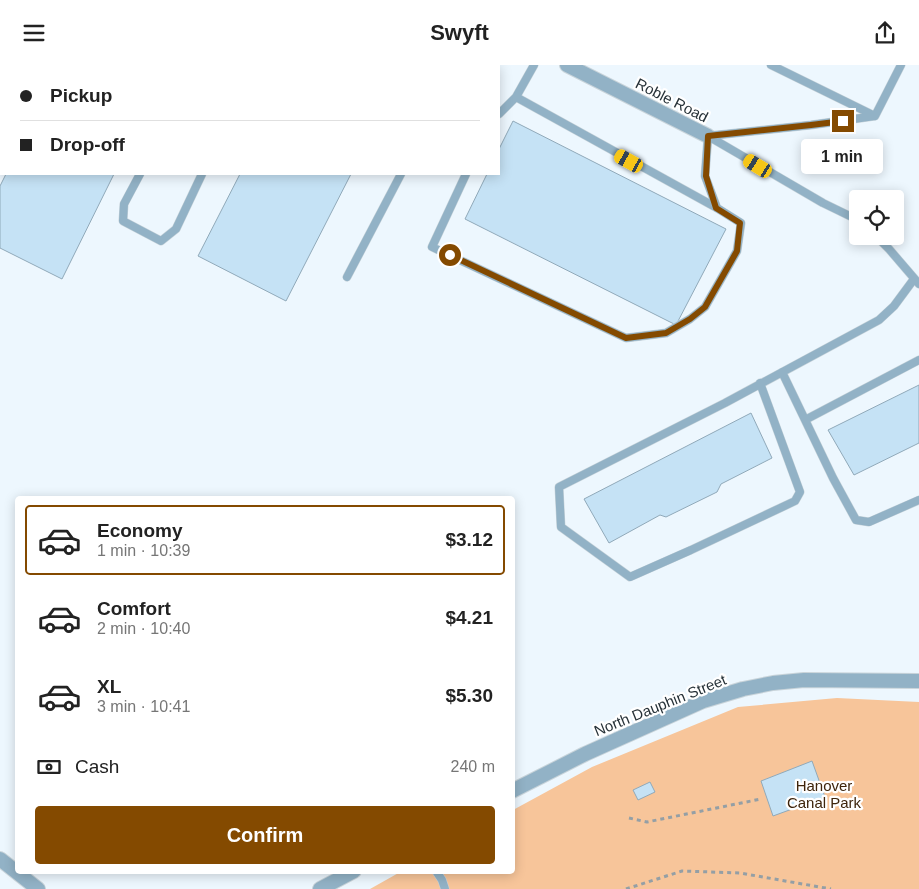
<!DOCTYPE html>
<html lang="en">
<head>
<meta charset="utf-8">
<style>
  body { margin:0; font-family:Arial,sans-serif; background:#f6f6f6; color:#222; height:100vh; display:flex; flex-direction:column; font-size:19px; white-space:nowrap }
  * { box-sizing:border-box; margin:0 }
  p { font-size:16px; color:#767676 }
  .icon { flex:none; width:28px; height:28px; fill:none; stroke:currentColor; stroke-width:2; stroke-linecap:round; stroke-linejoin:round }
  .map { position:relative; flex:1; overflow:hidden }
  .drawer { position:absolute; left:15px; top:431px; width:500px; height:378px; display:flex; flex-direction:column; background:#fff; border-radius:5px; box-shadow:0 2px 12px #0003 }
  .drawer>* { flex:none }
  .top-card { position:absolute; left:0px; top:0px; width:500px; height:110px; box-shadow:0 2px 12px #0003; display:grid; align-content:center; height:110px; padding:0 20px; background:#fff }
  .tools { position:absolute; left:849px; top:125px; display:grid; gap:10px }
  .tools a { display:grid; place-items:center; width:55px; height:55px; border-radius:5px; background:#fff; box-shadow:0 2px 12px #0003; font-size:25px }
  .end { position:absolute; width:22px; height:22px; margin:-11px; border:6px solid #844a00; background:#fff; box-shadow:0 0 0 2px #fff }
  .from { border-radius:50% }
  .bubble { position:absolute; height:35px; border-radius:5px; background:#fff; box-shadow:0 2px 12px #0003; font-size:16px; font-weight:700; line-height:35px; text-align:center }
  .car { position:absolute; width:15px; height:30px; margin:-15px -8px; border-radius:6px; box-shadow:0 0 4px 1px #0007; background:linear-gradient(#f5c518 24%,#345 0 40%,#f5c518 0 76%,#345 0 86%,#f5c518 0) }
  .top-card b { display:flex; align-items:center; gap:18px; height:48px; font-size:19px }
  .top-card b+b { border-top:1px solid #e0e0e0 }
  .top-card i { width:12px; height:12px; background:#222 }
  ul { padding:9px 0 0; list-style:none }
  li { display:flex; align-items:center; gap:15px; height:70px; margin:0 10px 8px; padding:0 10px; border:2px solid transparent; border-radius:5px }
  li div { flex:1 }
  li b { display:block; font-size:19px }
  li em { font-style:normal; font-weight:700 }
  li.on { border-color:#844a00 }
  li>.icon { width:45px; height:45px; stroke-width:1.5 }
  .pay { display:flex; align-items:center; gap:12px; height:55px; padding:0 20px; font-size:19px }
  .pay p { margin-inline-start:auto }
  .cta { display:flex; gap:10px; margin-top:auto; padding:10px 20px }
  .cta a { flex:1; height:58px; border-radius:5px; background:#844a00; color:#fff; font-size:20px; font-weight:700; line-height:58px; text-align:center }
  header { display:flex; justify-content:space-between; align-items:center; height:65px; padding:0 20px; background:#fff; font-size:22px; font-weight:700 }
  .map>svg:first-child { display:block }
  .green { fill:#f7c59a }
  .building { fill:#c5e2f5; stroke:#90a9b9 }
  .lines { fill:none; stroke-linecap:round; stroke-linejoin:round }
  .service-casing { stroke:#c9d4da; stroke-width:9 }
  .minor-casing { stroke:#c9d4da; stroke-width:16 }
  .tertiary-casing { stroke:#c9d4da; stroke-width:16 }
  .path { stroke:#949fa5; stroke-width:3; stroke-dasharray:4 4; stroke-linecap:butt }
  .service { stroke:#92b2c6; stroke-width:8 }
  .minor { stroke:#92b2c6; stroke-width:14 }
  .tertiary { stroke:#92b2c6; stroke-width:14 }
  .route { stroke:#844a00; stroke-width:6 }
  .labels { text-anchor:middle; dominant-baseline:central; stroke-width:4.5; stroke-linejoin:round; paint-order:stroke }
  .street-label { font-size:15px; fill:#273238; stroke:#fff }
  .park-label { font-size:15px; fill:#3e250c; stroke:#fff }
</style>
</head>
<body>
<header><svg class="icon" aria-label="menu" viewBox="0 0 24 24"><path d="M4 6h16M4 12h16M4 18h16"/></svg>Swyft<svg class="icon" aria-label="share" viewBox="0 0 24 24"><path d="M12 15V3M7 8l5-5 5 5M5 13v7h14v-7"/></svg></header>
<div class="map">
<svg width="919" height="824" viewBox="0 0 919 824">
  <rect width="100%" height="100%" fill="#edf7fe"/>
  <path class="green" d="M837 633 919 637V824H370L402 806H512L513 745 592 702 738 642Z"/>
  <path class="building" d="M60 0H168V1H60Z
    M296 0H407L406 1H295Z
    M513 56 726 164 676 260 465 154 487 109H499V84Z
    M6 109H114L62 214 0 183V121Z
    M240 109H351L286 236 198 191Z
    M919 320V378L854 410 828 365Z
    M751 348 772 393 721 419 717 427 666 452 660 450 609 478 584 434Z
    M812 696 825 732 773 751 761 716Z
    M650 717 655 727 638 735 633 725Z"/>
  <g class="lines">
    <g class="service-casing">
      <path id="service" d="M771 0 875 51
        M194 1 195 0
        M254 1V0
        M458 1 459 0
        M499 49 516 32 534 0
        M708 71 811 60 875 51 901 0
        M708 71 823 138 858 155
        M708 71 705 111 717 143
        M140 109 124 139 123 156 161 176 176 164 202 109
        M466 109 432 182 626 273 666 268 690 254 705 242 737 186 741 158 717 143 516 32
        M876 171 889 184 919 219
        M347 212 401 109
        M782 307 833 413 856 455 869 457 919 435
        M760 318 800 427 795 436 691 485 630 512 561 462 559 422 725 338 879 255 894 241 914 214
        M805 355 919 295
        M436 806 442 815 445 824"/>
    </g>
    <g class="minor-casing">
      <path id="minor" d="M567 0 708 71"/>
    </g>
    <g class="tertiary-casing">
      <path id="tertiary" d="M512 726 585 689 703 636 743 624 773 618 804 615 919 616
        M0 794 38 824
        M320 824 354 806"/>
    </g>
    <path class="path" d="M629 753 647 757 761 734
      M626 824 682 806 740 808 831 824"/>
    <use href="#service" class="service"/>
    <use href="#minor" class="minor"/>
    <use href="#tertiary" class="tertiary"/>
  </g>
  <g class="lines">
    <path class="route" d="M450 190 626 273 666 268 690 254 705 242 737 186 740 158 716 143 706 111 708 71 811 60 843 56"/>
  </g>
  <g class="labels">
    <g class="street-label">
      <text transform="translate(672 35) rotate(27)">Roble Road</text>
      <text transform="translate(660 640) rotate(-22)">North Dauphin Street</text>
    </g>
    <g class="park-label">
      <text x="824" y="720">Hanover<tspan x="824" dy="17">Canal Park</tspan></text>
    </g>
  </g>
</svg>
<div class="tools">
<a><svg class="icon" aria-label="locate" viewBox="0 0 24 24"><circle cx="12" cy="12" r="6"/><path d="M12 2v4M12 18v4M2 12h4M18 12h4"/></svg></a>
</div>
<i class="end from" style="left:450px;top:190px"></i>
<i class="end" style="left:843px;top:56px"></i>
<div class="bubble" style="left:801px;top:74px;width:82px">1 min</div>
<i class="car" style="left:629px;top:96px;rotate:299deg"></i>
<i class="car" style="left:758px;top:101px;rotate:301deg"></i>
<div class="top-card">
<b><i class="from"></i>Pickup</b>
<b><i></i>Drop-off</b>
</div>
<section class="drawer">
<ul>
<li class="on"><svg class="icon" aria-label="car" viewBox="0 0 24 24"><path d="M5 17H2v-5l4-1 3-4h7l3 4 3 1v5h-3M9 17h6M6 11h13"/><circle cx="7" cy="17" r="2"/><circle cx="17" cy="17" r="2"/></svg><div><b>Economy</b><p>1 min · 10:39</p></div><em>$3.12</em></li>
<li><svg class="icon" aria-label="car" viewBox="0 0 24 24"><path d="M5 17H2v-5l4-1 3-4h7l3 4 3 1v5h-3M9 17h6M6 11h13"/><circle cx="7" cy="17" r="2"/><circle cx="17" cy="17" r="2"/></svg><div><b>Comfort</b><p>2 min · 10:40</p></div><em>$4.21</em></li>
<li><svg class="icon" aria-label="car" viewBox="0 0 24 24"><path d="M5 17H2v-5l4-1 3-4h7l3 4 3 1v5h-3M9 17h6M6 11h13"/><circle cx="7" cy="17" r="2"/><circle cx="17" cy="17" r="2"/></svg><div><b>XL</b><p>3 min · 10:41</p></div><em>$5.30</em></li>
</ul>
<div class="pay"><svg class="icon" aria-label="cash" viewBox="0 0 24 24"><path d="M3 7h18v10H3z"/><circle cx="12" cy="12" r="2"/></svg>Cash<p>240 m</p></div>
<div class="cta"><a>Confirm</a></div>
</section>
</div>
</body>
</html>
